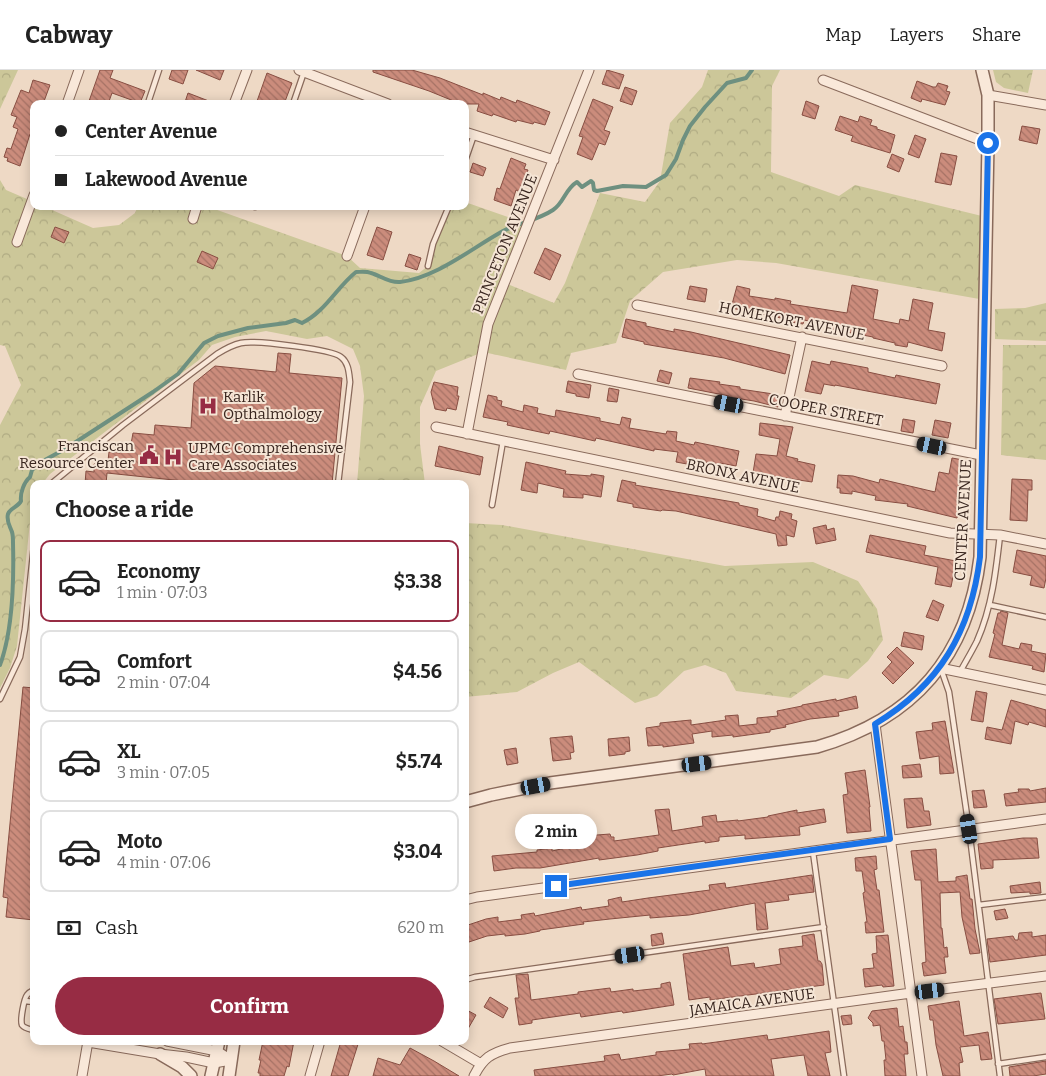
<!DOCTYPE html>
<html lang="en">
<head>
<meta charset="utf-8">
<style>
  body { margin:0; font-family:Bitter,serif; background:#f2f2f2; color:#222; height:100vh; display:flex; flex-direction:column; font-size:19px; white-space:nowrap }
  * { box-sizing:border-box; margin:0 }
  p { font-size:16px; color:#767676 }
  .icon { flex:none; width:28px; height:28px; fill:none; stroke:currentColor; stroke-width:2; stroke-linecap:round; stroke-linejoin:round }
  .map { position:relative; flex:1; overflow:hidden }
  .sheet { position:absolute; left:30px; top:410px; width:439px; height:565px; display:flex; flex-direction:column; background:#fff; border-radius:10px; box-shadow:0 2px 12px #0003 }
  .sheet>* { flex:none }
  .top-card { position:absolute; left:30px; top:30px; width:439px; height:110px; border-radius:10px; box-shadow:0 2px 12px #0003; display:grid; align-content:center; height:110px; padding:0 25px; background:#fff }
  .end { position:absolute; width:22px; height:22px; margin:-11px; border:6px solid #1a73e8; background:#fff; box-shadow:0 0 0 2px #fff }
  .from { border-radius:50% }
  .bubble { position:absolute; height:35px; border-radius:18px; background:#fff; box-shadow:0 2px 12px #0003; font-size:16px; font-weight:700; line-height:35px; text-align:center }
  .car { position:absolute; width:15px; height:30px; margin:-15px -8px; border-radius:6px; box-shadow:0 0 4px 1px #0007; background:linear-gradient(#222 24%,#8ab4d8 0 40%,#222 0 76%,#8ab4d8 0 86%,#222 0) }
  .top-card b { display:flex; align-items:center; gap:18px; height:48px; font-size:19px }
  .top-card b+b { border-top:1px solid #e0e0e0 }
  .top-card i { width:12px; height:12px; background:#222 }
  ul { padding:0; list-style:none }
  li { display:flex; align-items:center; gap:15px; height:82px; margin:0 10px 8px; padding:0 15px; border:2px solid #e0e0e0; border-radius:10px }
  li div { flex:1 }
  li b { display:block; font-size:19px }
  li em { font-style:normal; font-weight:700 }
  li.on { border-color:#972c44 }
  li>.icon { width:45px; height:45px; stroke-width:1.5 }
  h2 { padding:0 25px; font-size:22px; line-height:60px }
  .pay { display:flex; align-items:center; gap:12px; height:55px; padding:0 25px; font-size:19px }
  .pay p { margin-inline-start:auto }
  .button { display:flex; gap:10px; margin-top:auto; padding:10px 25px }
  .button a { flex:1; height:58px; border-radius:30px; background:#972c44; color:#fff; font-size:20px; font-weight:700; line-height:58px; text-align:center }
  header { display:flex; align-items:center; gap:30px; box-sizing:border-box; height:70px; padding:0 25px; background:#fff; border-bottom:1px solid #e0e0e0 }
  header strong { font-size:24px }
  nav { display:flex; gap:28px; margin-inline-start:auto; font-size:18px }
  .map>svg:first-child { display:block }
  .forest { fill:url(#forest-crowns) }
  .lines { fill:none; stroke-linecap:round; stroke-linejoin:round }
  .stream { stroke:#6e9080; stroke-width:4 }
  .building { fill:url(#building-back-hatch); stroke:#884e42 }
  .service-casing { stroke:#896a5b; stroke-width:7 }
  .minor-casing { stroke:#896a5b; stroke-width:11 }
  .tertiary-casing { stroke:#896a5b; stroke-width:14 }
  .service { stroke:#f9e8d9; stroke-width:4.5 }
  .minor { stroke:#f9e8d9; stroke-width:9 }
  .tertiary { stroke:#f9e8d9; stroke-width:11 }
  .route { stroke:#1a73e8; stroke-width:6 }
  .labels { text-anchor:middle; dominant-baseline:central; stroke-width:4; stroke-linejoin:round; paint-order:stroke }
  .street-label { font-size:15px; fill:#39261f; stroke:#f5e5d5 }
  .poi-label { font-size:15px; fill:#39261f; stroke:#f5e5d5; text-anchor:start }
</style>
</head>
<body>
<header>
<strong>Cabway</strong>
<nav><a>Map</a><a>Layers</a><a>Share</a></nav>
</header>
<div class="map">
<svg width="1046" height="1006" viewBox="0 0 1046 1006">
  <defs>
    <pattern id="forest-crowns" width="20" height="18" patternUnits="userSpaceOnUse" patternTransform="scale(1.25)"><rect width="20" height="18" fill="#ccc799"/><path d="M2 6a3 3 0 1 1 6 0M12 15a3 3 0 1 1 6 0" fill="none" stroke="#b0ab83"/></pattern>
    <pattern id="building-back-hatch" width="6" height="6" patternUnits="userSpaceOnUse" patternTransform="scale(1.25)"><rect width="6" height="6" fill="#cb8c7c"/><path d="M-1 5l2 2M0 0l6 6M5-1l2 2" fill="none" stroke="#a67265"/></pattern>
  </defs>
  <rect width="100%" height="100%" fill="#eed9c5"/>
  <path class="forest" d="M0 0H18L0 39V43Z
    M708 0H780L772 16 771 102 839 126 855 115 986 147 985 230 776 193 737 190 663 202 630 231 616 273 571 283 566 300 483 282 436 301 420 337V374L425 414H357L364 326 360 296 353 279 327 266 307 269 266 261 235 267 212 275 199 290 50 404 42 414H34L17 576 10 598 0 618V355L21 315 5 276 0 275V110L6 120 34 132V136H43L93 158 119 155 135 143 138 136H206L347 186 360 198 419 203 428 196 433 174 449 136H465V132L528 154 505 213 554 233 565 213 600 123 645 132 660 111 670 53 702 17Z
    M993 0H1033L1028 23 1004 18 996 12Z
    M1046 233V271L995 269V239L1025 238Z
    M1003 275H1046V390L1001 385Z
    M465 453 502 455 725 496 813 492 858 511 877 539 883 570 868 591 848 609 824 605 791 628 736 621 726 603 705 595 684 601 657 626 635 633 579 592 553 603 517 622 465 627Z"/>
  <g class="lines">
    <path class="stream" d="M0 595C13 560 14 511 13 473 13 470 13 465 12 462 10 456 6 451 8 444 10 438 18 437 21 431 20 423 24 412 30 407L32 400 43 391 65 379 153 322 178 304 204 273 218 266 248 258 286 253 295 250 302 253C325 242 337 217 356 202 361 202 366 201 371 203 381 206 389 213 400 212 436 208 472 178 503 161 519 153 538 150 553 140 564 133 565 119 577 112L582 117 591 111 593 113 594 120 597 121 623 116 646 117 666 105 676 89 683 70 690 56 705 37 727 13 746 8 752 0"/>
  </g>
  <path class="building" d="M100 0H113L110 8 145 21 140 33 112 23 108 34H88Z
    M172 0H188L183 14 169 9Z
    M196 0H224L220 10Z
    M373 0H412L440 8 483 25V23L500 30 501 27 516 33 517 30 550 42 545 55 534 52 533 54 517 50 516 52 493 44 492 46 477 41 479 34H461L429 21 373 2Z
    M607 0 624 5 619 19 602 14Z
    M267 3 292 13 284 34H256Z
    M33 10 50 15 43 34H34V59L32 65 30 64 20 96 7 91 8 88 4 87 7 78 11 79 18 59 13 57 17 47 11 45 21 20 29 23Z
    M917 11 933 17H936L938 13 948 16 946 21 950 22 945 35 922 29 921 32 911 28Z
    M625 17 637 21 632 35 620 31Z
    M188 23 214 33V34H190L185 32Z
    M593 29 613 37 604 60 610 62 605 75 599 73 592 90 577 84 583 67 579 66Z
    M806 31 819 36 815 49 802 45Z
    M840 46 858 52 860 46 872 50 870 55 877 57V59L895 65 890 83 851 71 853 66 835 60Z
    M1022 56 1040 59 1037 74 1019 70Z
    M915 65 926 69 919 88 908 84Z
    M941 83 957 86 951 115 935 112Z
    M892 84 904 89 899 102 887 97Z
    M511 88 526 94 524 99 528 100 520 122 516 120 511 136 494 130 497 118 500 119Z
    M473 93 486 98 483 106 470 102Z
    M55 157 69 162 64 173 51 167Z
    M377 157 392 162 383 190 367 185Z
    M545 178 561 185 550 210 534 203Z
    M202 181 218 188 213 199 197 192Z
    M409 184 421 188 417 200 405 196Z
    M852 215 878 220 873 249 899 254 900 249 909 251 913 229 933 233 928 260 945 263 942 281 908 272 907 277 895 275V273L873 268V267L831 259 832 256 804 250 803 254 791 252V250L731 238 737 216 750 219 749 226 775 230V228L791 231 790 234 847 243Z
    M690 216 707 219 705 232 687 229Z
    M626 249 646 253V256L674 262V259L691 262 790 285 785 304 724 288 644 274V272L622 267Z
    M278 283 291 284 289 303 342 308 332 414H212L107 403 106 414H85L86 401 94 402V394L107 395V399L109 382 120 383 121 372 131 374 133 363 154 365 155 355 191 358 194 313 215 296 276 302Z
    M812 291 830 295 831 291 868 298V302L895 308 896 305 940 314 936 334 835 315V316L824 314 821 324 805 321Z
    M660 300 672 303 669 314 657 311Z
    M690 308 720 312 719 314 740 317V319L780 325 778 337 754 331 729 327V326L688 318Z
    M568 311 591 315 589 328 576 326V324L566 322Z
    M434 312 458 317 457 326H459L456 340 447 338 446 341 435 339 431 322Z
    M609 318 619 320 617 332 607 331Z
    M488 325 497 327V330L502 331 501 336 523 342 524 335 538 338 537 343 555 347 556 340 600 348V351L620 355 622 347 631 349 629 358 666 364 667 361 677 362 676 371 694 375 695 372 739 381 736 396 720 393V395L688 389 687 394 676 392 678 382 654 379V381L596 368 595 371 550 361 549 364 507 355 508 352 483 347Z
    M903 349 915 351 913 363 901 361Z
    M935 350 951 353 948 368 932 365Z
    M760 353 793 357 786 386 798 389 797 391 815 395 812 412 753 403 756 384 777 386 780 369 759 365Z
    M439 376 483 387 480 405 435 396Z
    M952 388 963 390 957 427 961 428 957 448 907 436 908 434 875 430 876 426 852 421V424L840 423V418H837L838 405 853 406 879 413 880 409 935 422 939 402 949 404Z
    M526 392 566 401 565 404 591 406V404L604 406 601 427 583 424V428L563 427 564 419 538 413 537 423 521 420Z
    M1012 409 1032 410V420H1028L1027 451 1010 450Z
    M622 410 636 413 635 415 739 433V435L758 439 757 446 775 451 776 447H779L780 441 792 444 791 449 797 451 794 467 786 465 787 475 778 476 776 464 676 441 662 440 661 441 633 437V434L617 431Z
    M826 455 827 460 834 458 836 470 816 474 813 458Z
    M870 465 926 476 924 485 956 491 951 517 935 514 938 497 866 482Z
    M1017 480 1046 486V508L1044 518 1030 515 1032 506 1013 502Z
    M933 530 944 535 938 551 926 547Z
    M1001 541 1008 543 1002 575 1019 579 1021 573 1032 575 1031 581 1046 584 1044 602 1032 599 1033 596 989 587 995 564 993 563 998 543H1000Z
    M904 562 924 566 922 580 901 576Z
    M897 577 914 593 893 614 882 603 892 592 887 587Z
    M23 617 34 618V850L6 847 8 828 3 827Z
    M976 621 987 623 983 652 971 650Z
    M856 626 858 638 838 642 839 646 810 649 785 655 786 657 770 660V662L733 667V665L712 667V661L692 664 694 673 663 677V675L648 676 646 658 660 656V653L691 650V655L726 650 725 646 738 645 739 656 757 654V648L778 646 777 641 802 636V635L836 629V631Z
    M1011 630 1046 640V657L1029 652 1028 655 1015 651 1011 674 985 669 987 657 1002 660Z
    M945 651 954 703 940 704 939 686 920 689 916 662 933 660 932 653Z
    M572 666 574 682 570 683 571 689 553 691 550 668Z
    M629 667 630 681 625 682V684L609 686 608 669Z
    M516 678 518 693 507 695 504 680Z
    M920 694 922 707 903 708 902 696Z
    M865 700 870 737H869L871 761 847 763 843 725 848 724 845 703Z
    M1046 718V732L1006 736 1004 724 1019 722 1018 719H1029L1030 721Z
    M984 720 987 737 974 738 972 721Z
    M922 728 924 741H929L931 755 907 758 904 729Z
    M669 739 672 761 703 756 702 747 716 745 717 752 738 750V751L768 747V746L797 740V743L824 739 826 752 799 757 800 765 745 769V765L719 767V771L705 773V771L658 778V781L637 785 599 790V788L540 798H516L494 801 492 786 537 782V780L552 778V781L575 776 574 770 597 765 610 764 611 767H614V771L659 765 655 740Z
    M1023 768H1037L1039 788 993 790V798L981 799 978 774Z
    M936 779 938 812 956 811V807L967 805 970 829H972L975 859 980 883 970 884 962 847 960 822 940 823 941 858H942L944 878 947 877 948 887H944L946 903 924 906 922 893 926 892 921 810H915L911 781Z
    M876 786 877 799 874 800 877 820H879L884 862 866 863 865 852H867L863 823 865 822 862 801H856L855 788Z
    M812 805 814 822 788 825 789 830 765 833 768 859 757 860 755 833 689 845 650 848V845L610 849 583 852 584 854 540 860V861L525 864 505 866V864L487 866 469 872 465 860V856L486 849 498 847V852L522 849 521 845 534 843 535 846 581 837 582 840 609 836 608 830 621 827 622 832 648 828 710 820 709 815 725 813 726 818Z
    M1040 812 1041 823 1030 824V822L1011 823 1010 816Z
    M1005 839 1008 848 996 850 994 841Z
    M1032 862V867L1046 865V885L990 892 987 869 1013 866 1015 870H1018L1019 863Z
    M662 863 664 874 652 876 651 865Z
    M814 864 818 891H820L822 894 824 915 710 930V927L689 930 683 884 728 877 731 896 754 893 755 898 781 894 779 879 803 876 802 866Z
    M888 865 894 916 883 917 882 915 865 917 863 899 874 898 872 884 877 883 876 866Z
    M528 904 531 930 578 924V922L610 918 611 922 633 919V921L661 918V914L670 912 674 935 623 943 622 941 581 947 580 943 532 950V953L519 955 515 928H519L516 905Z
    M1041 923 1045 949 998 954 994 929Z
    M490 927 508 938 503 948 484 937Z
    M959 931 964 966 988 962 992 989 981 990 979 975 960 977 963 992 959 993 960 1006H943L936 975 933 950H930L928 936Z
    M897 938 899 957 903 956 905 972H907L908 984H904L906 1006H885L884 990H886L884 971H882L880 955 873 956V953L868 948 872 941Z
    M465 939 476 945 465 964Z
    M851 945 852 954 843 955 841 946Z
    M829 961 831 982 825 983 830 1006H808L804 985 771 989 774 1006H706L705 999 673 1005 672 1004 657 1006H535L534 1000 605 991 604 986 619 984 621 990 656 985V982L690 979 689 974 702 973V974L767 965 768 970Z
    M263 971H294L289 997 287 996 284 1006H260V1003H258L261 990H259Z
    M341 971H359L348 1006H331Z
    M410 978 434 991 459 1006H373L378 988 400 995Z
    M1046 991V1004L1033 1006H1010L1009 997Z"/>
  <g class="lines">
    <g class="service-casing">
      <path id="service" d="M149 30 159 0
        M293 34 304 2
        M465 91 474 65
        M255 137V136
        M428 196 433 174 449 136
        M51 414 123 355 217 284C225 279 232 275 241 273 255 270 331 279 341 287 349 293 349 304 350 312L338 414
        M492 435 503 371
        M990 535 1046 547
        M941 599 949 622 969 759 1000 1006
        M960 602C966 591 972 581 977 571 992 537 996 501 1000 465
        M0 629 20 587 25 559 34 475
        M813 782 844 1006
        M979 835 1046 827
        M465 910 475 907 824 857
        M34 920C30 922 29 922 27 925 24 929 20 950 22 955 25 959 30 959 34 960
        M25 931 34 932
        M998 994 1046 987"/>
    </g>
    <g class="minor-casing">
      <path id="minor" d="M299 0 388 34
        M823 10 988 73
        M988 25 1046 35
        M67 34 79 0
        M234 34 247 0
        M465 62 554 90
        M193 149 197 136
        M17 172 34 125
        M347 186 365 136
        M637 235 942 296
        M578 304 981 385
        M785 346 802 267
        M436 357 950 463 1000 465 1046 474
        M467 364 488 254 589 0
        M940 598 1046 620
        M875 654 922 1006
        M465 830 477 827 1046 749
        M167 971 217 981 231 990
        M442 971 481 994
        M88 972 160 984 186 987 214 993 231 990
        M82 1006 88 971
        M310 1006 320 971
        M474 1006C483 988 491 983 510 978L911 923 1046 906"/>
    </g>
    <g class="tertiary-casing">
      <path id="tertiary" d="M465 732 491 725 550 713 817 677C914 649 968 587 980 487L988 73V25L982 0
        M160 984 182 997 191 1006
        M211 1006 219 971
        M229 1006 234 971"/>
    </g>
    <use href="#service" class="service"/>
    <use href="#minor" class="minor"/>
    <use href="#tertiary" class="tertiary"/>
  </g>
  <g class="lines">
    <path class="route" d="M556 816 890 769 875 654C940 615 971 561 980 487L988 73"/>
  </g>
  <defs>
    <g id="hospital-bare" transform="scale(1.5)"><path d="M-5-5h3v3.5h4V-5h3V5h-3V1.5h-4V5h-3Z" fill="#972c44" stroke="#f5e5d5" stroke-width="2.5" paint-order="stroke"/></g>
    <g id="civic-bare" transform="scale(1.5)"><path d="M-.6-6.5H3V-4.5H.6V-3L4-1V1h2V6H-6V1h2V-1L-.6-3ZM-1.2 2.5V6h2.4V2.5Z" fill="#972c44" stroke="#f5e5d5" stroke-width="2.5" paint-order="stroke"/></g>
  </defs>
  <g fill-rule="evenodd">
    <use href="#hospital-bare" x="208" y="336"/>
    <use href="#civic-bare" x="149" y="385"/>
    <use href="#hospital-bare" x="173" y="387"/>
  </g>
  <g class="labels">
    <g class="street-label">
      <text transform="translate(505 174) rotate(-68)">PRINCETON AVENUE</text>
      <text transform="translate(792 251) rotate(11)">HOMEKORT AVENUE</text>
      <text transform="translate(826 340) rotate(11)">COOPER STREET</text>
      <text transform="translate(743 406) rotate(12)">BRONX AVENUE</text>
      <text transform="translate(963 450) rotate(-87)">CENTER AVENUE</text>
      <text transform="translate(752 932) rotate(-8)">JAMAICA AVENUE</text>
    </g>
    <g class="poi-label">
      <text x="223" y="327">Karlik<tspan x="223" dy="17">Opthalmology</tspan></text>
      <text x="134" y="376" text-anchor="end">Franciscan<tspan x="134" dy="17">Resource Center</tspan></text>
      <text x="188" y="378">UPMC Comprehensive<tspan x="188" dy="17">Care Associates</tspan></text>
    </g>
  </g>
</svg>
<i class="end from" style="left:988px;top:73px"></i>
<i class="end" style="left:556px;top:816px"></i>
<div class="bubble" style="left:515px;top:744px;width:82px">2 min</div>
<i class="car" style="left:729px;top:334px;rotate:281deg"></i>
<i class="car" style="left:932px;top:376px;rotate:282deg"></i>
<i class="car" style="left:697px;top:694px;rotate:83deg"></i>
<i class="car" style="left:536px;top:716px;rotate:80deg"></i>
<i class="car" style="left:969px;top:759px;rotate:351deg"></i>
<i class="car" style="left:630px;top:885px;rotate:262deg"></i>
<i class="car" style="left:930px;top:921px;rotate:83deg"></i>
<div class="top-card">
<b><i class="from"></i>Center Avenue</b>
<b><i></i>Lakewood Avenue</b>
</div>
<section class="sheet">
<h2>Choose a ride</h2>
<ul>
<li class="on"><svg class="icon" aria-label="car" viewBox="0 0 24 24"><path d="M5 17H2v-5l4-1 3-4h7l3 4 3 1v5h-3M9 17h6M6 11h13"/><circle cx="7" cy="17" r="2"/><circle cx="17" cy="17" r="2"/></svg><div><b>Economy</b><p>1 min · 07:03</p></div><em>$3.38</em></li>
<li><svg class="icon" aria-label="car" viewBox="0 0 24 24"><path d="M5 17H2v-5l4-1 3-4h7l3 4 3 1v5h-3M9 17h6M6 11h13"/><circle cx="7" cy="17" r="2"/><circle cx="17" cy="17" r="2"/></svg><div><b>Comfort</b><p>2 min · 07:04</p></div><em>$4.56</em></li>
<li><svg class="icon" aria-label="car" viewBox="0 0 24 24"><path d="M5 17H2v-5l4-1 3-4h7l3 4 3 1v5h-3M9 17h6M6 11h13"/><circle cx="7" cy="17" r="2"/><circle cx="17" cy="17" r="2"/></svg><div><b>XL</b><p>3 min · 07:05</p></div><em>$5.74</em></li>
<li><svg class="icon" aria-label="car" viewBox="0 0 24 24"><path d="M5 17H2v-5l4-1 3-4h7l3 4 3 1v5h-3M9 17h6M6 11h13"/><circle cx="7" cy="17" r="2"/><circle cx="17" cy="17" r="2"/></svg><div><b>Moto</b><p>4 min · 07:06</p></div><em>$3.04</em></li>
</ul>
<div class="pay"><svg class="icon" aria-label="cash" viewBox="0 0 24 24"><path d="M3 7h18v10H3z"/><circle cx="12" cy="12" r="2"/></svg>Cash<p>620 m</p></div>
<div class="button"><a>Confirm</a></div>
</section>
</div>
</body>
</html>
